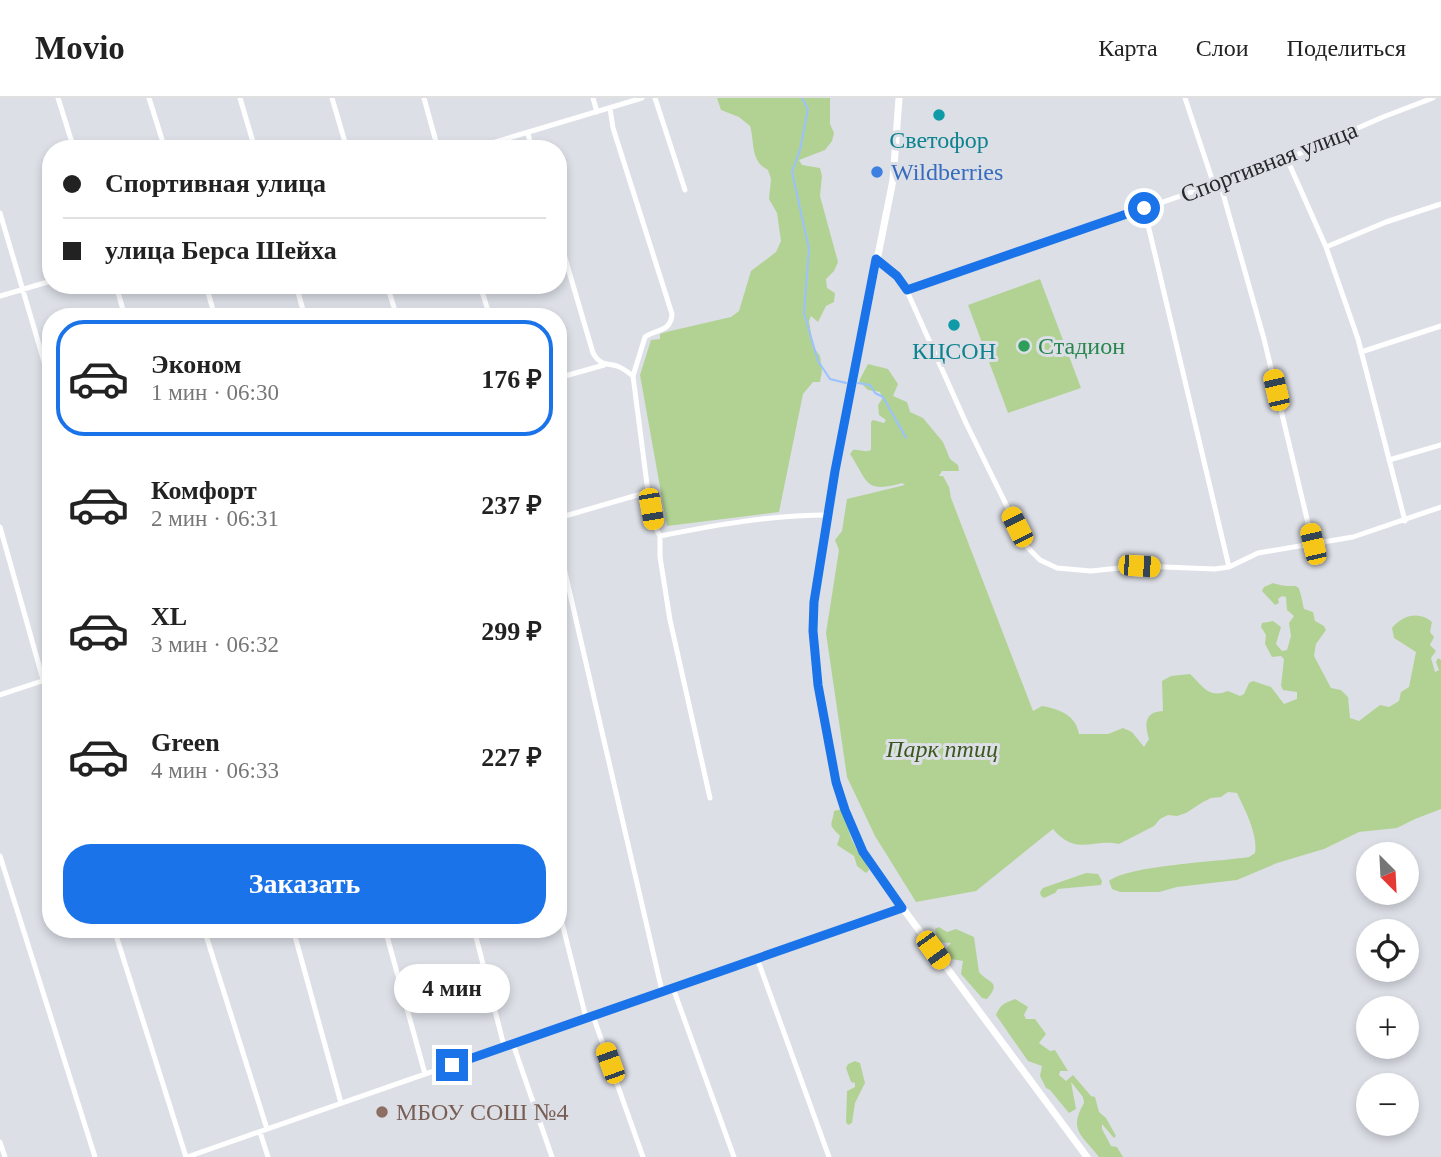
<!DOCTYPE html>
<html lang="ru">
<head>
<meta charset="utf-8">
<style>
  body { margin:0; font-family:Georgia,serif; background:#f6f6f6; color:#222; height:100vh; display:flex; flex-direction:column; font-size:26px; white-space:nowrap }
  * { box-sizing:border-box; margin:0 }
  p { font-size:23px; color:#767676 }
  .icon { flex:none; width:38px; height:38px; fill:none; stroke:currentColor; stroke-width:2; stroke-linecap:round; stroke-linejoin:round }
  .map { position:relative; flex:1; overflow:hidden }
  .side { position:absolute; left:42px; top:210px; width:525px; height:630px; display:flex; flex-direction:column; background:#fff; border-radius:28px; box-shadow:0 4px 10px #0003 }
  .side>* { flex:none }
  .guide { position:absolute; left:42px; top:42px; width:525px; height:154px; border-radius:28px; box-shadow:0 4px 10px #0003; display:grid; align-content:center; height:154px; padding:0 21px; background:#fff }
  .needle { width:46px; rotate:156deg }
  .fabs { position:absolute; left:1356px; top:744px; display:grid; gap:14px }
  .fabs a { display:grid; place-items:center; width:63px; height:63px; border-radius:50%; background:#fff; box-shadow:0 4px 10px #0003; font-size:35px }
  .end { position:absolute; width:32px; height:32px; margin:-16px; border:9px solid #1a73e8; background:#fff; box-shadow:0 0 0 4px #fff }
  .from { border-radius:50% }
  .bubble { position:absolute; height:49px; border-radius:24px; background:#fff; box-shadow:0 4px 10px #0003; font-size:23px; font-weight:700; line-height:49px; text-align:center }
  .car { position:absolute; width:21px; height:42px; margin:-21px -10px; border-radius:9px; box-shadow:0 0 5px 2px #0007; background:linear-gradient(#f5c518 24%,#345 0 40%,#f5c518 0 76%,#345 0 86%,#f5c518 0) }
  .guide b { display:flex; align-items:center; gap:24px; height:66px; font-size:26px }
  .guide b+b { border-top:2px solid #e0e0e0 }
  .guide i { width:18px; height:18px; background:#222 }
  ul { padding:12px 0 0; list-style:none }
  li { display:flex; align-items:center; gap:21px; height:116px; margin:0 14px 10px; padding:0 7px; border:4px solid transparent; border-radius:28px }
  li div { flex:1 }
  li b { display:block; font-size:26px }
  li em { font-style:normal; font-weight:700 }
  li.selected { border-color:#1a73e8 }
  li>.icon { width:63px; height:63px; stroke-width:1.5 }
  .cta { display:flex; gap:14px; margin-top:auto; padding:14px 21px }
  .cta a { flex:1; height:80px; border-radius:28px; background:#1a73e8; color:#fff; font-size:28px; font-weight:700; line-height:80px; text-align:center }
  header { display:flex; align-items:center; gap:42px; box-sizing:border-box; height:98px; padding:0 35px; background:#fff; border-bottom:2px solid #e0e0e0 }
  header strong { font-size:33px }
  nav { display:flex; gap:38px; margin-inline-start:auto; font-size:24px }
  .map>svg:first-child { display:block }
  .green { fill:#b2d294 }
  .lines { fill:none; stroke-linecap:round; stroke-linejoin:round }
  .stream { stroke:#99c2fe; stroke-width:2 }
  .minor { stroke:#fff; stroke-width:5 }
  .secondary { stroke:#fff; stroke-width:7 }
  .route { stroke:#1a73e8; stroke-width:9 }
  .culture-dot { fill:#0f9aa8; stroke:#dcdfe6; stroke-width:2.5 }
  .shop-dot { fill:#3f7fe0; stroke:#dcdfe6; stroke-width:2.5 }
  .leisure-dot { fill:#2e9e5b; stroke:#dcdfe6; stroke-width:2.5 }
  .education-dot { fill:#8d6e63; stroke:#dcdfe6; stroke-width:2.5 }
  .labels { text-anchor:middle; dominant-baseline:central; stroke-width:6; stroke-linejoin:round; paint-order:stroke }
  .culture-label { font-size:24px; fill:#0d838f; stroke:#dcdfe6 }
  .street-label { font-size:24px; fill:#27282b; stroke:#dcdfe6 }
  .shop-label { font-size:24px; fill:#366cbe; stroke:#dcdfe6; text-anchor:start }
  .leisure-label { font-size:24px; fill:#27864d; stroke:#dcdfe6; text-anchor:start }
  .park-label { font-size:24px; font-style:italic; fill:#3d581e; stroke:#dcdfe6 }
  .education-label { font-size:24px; fill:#785e54; stroke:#dcdfe6; text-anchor:start }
</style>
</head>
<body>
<header>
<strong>Movio</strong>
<nav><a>Карта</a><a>Слои</a><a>Поделиться</a></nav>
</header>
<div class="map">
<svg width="1441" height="1059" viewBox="0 0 1441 1059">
  <rect width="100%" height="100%" fill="#dcdfe6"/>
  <path class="green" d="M717 0H830V26L834 35 832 43 825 52 799 62 802 67 820 70 822 78 820 98 838 164 834 173 826 181 827 190 835 195 834 204 826 208 818 224 811 218 809 223 813 248 820 258 822 273 820 284H813L803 296 779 414 667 428 640 277 651 242 660 241V236L666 234 731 219 739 213 751 173 776 154 781 143 777 115 769 101 771 81 768 72C750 63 755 45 750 28L739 19 721 12Z
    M1040 181 1081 290 1008 315 968 207Z
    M868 266 888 271 898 286 893 298 907 304 910 314 923 320 943 344 950 361 958 367 959 373H942L939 378H943L949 389 951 400 1033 613 1042 608C1059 611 1076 617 1079 636H1108L1123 630 1132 634 1144 649 1149 641C1144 625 1145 614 1163 613L1162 583 1171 578 1190 576C1203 588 1208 601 1228 593L1240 598 1244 596 1249 585 1253 583 1271 589 1284 606 1297 601V594L1283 592 1281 588 1284 561 1281 558 1272 559 1265 546 1266 537 1261 529 1262 525 1273 523 1281 529 1276 546 1282 553 1287 552 1291 538 1289 525 1294 518 1287 512 1286 499 1282 498 1278 501 1279 505 1275 507 1262 493 1264 489 1273 485C1300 494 1297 476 1304 511L1313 514 1315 523 1324 528 1326 532 1316 546 1314 558 1331 590 1341 592 1348 599 1350 620 1359 623 1380 607 1389 609 1399 603 1401 594 1409 589 1416 554 1394 540 1392 530C1403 517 1419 513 1432 524L1430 534 1434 539 1430 547 1436 553 1431 560 1435 574 1439 572 1436 564 1438 560 1441 562V711L1415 721 1397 730 1359 734 1324 751 1277 765 1237 782 1177 789 1159 794H1120L1112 791 1109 783C1130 767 1217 764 1249 759L1255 755C1258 736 1245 712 1237 695L1228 694 1221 699 1211 700 1203 704 1186 715 1177 718 1168 717 1160 721 1154 728 1119 746C1093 740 1077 759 1053 731L976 793 916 804 875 738 847 679 826 535 839 452 835 442 842 433 847 401 905 387 902 385C864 396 868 383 850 356L853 352C859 351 864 355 871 352V324L873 322 884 325 886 322 879 317 878 307 882 301 880 294 868 292 859 283Z
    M842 711C847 722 848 735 854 746 858 755 866 762 869 772L866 775 857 768 854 758 837 747 840 738C827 725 832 729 834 713Z
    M1086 775 1098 776 1102 783 1101 787 1058 791 1055 795 1044 800 1041 798 1040 794 1043 790Z
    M939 829 947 834 956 831 974 839 979 874C989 886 1002 883 987 901L982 900 961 876 963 863 951 861 945 852 951 845 937 844 935 831Z
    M1015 901 1028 909 1024 917 1026 921H1035L1046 936 1039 945 1050 953 1055 952 1068 973H1060L1059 977 1066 983 1073 977 1091 998 1095 999 1099 1014 1106 1020 1116 1038 1114 1040 1102 1026V1031L1111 1048 1117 1049 1123 1059H1099C1082 1037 1068 1033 1084 1005L1083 999 1071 984 1076 1011 1069 1015 1050 992 1046 990 1040 978 1042 968 1028 963 996 917C1001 905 1006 905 1015 901Z
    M855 963 860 965 865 985 855 1005 852 1025 848 1027 846 1024 847 993 855 989V985L851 984 846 970 848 966Z"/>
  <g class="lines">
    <path class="stream" d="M802 0 808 11 800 52 792 74 809 151 804 215 818 263 830 281 846 285
      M858 285 870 287 875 295 883 299 906 340"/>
    <path class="minor" d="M58 0 74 51
      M149 0 165 51
      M240 0 255 51
      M332 0 347 51
      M424 0 438 51
      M593 0 597 14
      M655 0 685 92
      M1185 0 1214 87
      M610 10 613 30 672 216C671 234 656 231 645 239L633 278 648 394 654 427 660 438V459L670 522 710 700
      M528 36 532 51
      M472 51 642 0
      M1287 61 1326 149 1358 241 1405 423
      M1220 85 1264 241 1313 446
      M1144 110 1229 469
      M0 115 51 287
      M558 136 593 255C600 267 605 265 617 268 623 270 628 274 633 278
      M1326 149 1386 124 1441 106
      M876 161 897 178 907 193 1287 61 1383 19 1433 0
      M116 187 125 219
      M206 187 215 219
      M296 187 305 219
      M387 187 397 219
      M480 187 490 219
      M907 193 966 325 1027 449 1040 462 1057 470 1091 473 1139 468 1215 471 1229 469 1258 455 1353 439 1441 409
      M0 198 51 183
      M1361 254 1441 228
      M558 280 604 267
      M1389 362 1441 347
      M558 420 648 394
      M0 429 51 610
      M660 438C716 427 771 417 828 417
      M558 444 662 893
      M0 597 51 580
      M0 758 95 1059
      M558 809 586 920
      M114 831 186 1059
      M204 831 267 1031
      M293 831 341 1005
      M385 831 425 976
      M474 831 504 948
      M757 860 829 1059
      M673 890 734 1059
      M593 918 643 1059
      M513 946 552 1059
      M260 1034 268 1059
      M0 1044 5 1059
      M187 1059 902 810"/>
    <path class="secondary" d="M899 0 893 82 835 373 814 504 813 533 818 587 836 684 845 712 863 754 890 793 1087 1059"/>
  </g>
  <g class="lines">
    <path class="route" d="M452 967 902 810 863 754 845 712 836 684 818 587 813 533 814 504 835 373 876 161 897 178 907 192 1144 110"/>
  </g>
  <g class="culture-dot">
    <circle cx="939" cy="17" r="7"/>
    <circle cx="954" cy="227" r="7"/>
  </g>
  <circle class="shop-dot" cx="877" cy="74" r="7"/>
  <circle class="leisure-dot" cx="1024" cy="248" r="7"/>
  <circle class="education-dot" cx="382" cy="1014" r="7"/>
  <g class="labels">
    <g class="culture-label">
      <text x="939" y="42">Светофор</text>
      <text x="954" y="253">КЦСОН</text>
    </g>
    <g class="street-label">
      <text transform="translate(1269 64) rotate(-21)">Спортивная улица</text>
    </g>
    <g class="shop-label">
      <text x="891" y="74">Wildberries</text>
    </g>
    <g class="leisure-label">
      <text x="1038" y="248">Стадион</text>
    </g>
    <g class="park-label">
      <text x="942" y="651">Парк птиц</text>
    </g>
    <g class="education-label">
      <text x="396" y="1014">МБОУ СОШ №4</text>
    </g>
  </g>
</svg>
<div class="fabs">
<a><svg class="needle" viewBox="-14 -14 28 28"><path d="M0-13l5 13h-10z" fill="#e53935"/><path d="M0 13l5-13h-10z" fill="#767676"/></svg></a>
<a><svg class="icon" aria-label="locate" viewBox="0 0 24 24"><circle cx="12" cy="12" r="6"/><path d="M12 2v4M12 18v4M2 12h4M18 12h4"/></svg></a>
<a>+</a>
<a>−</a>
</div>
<i class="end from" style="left:1144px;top:110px"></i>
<i class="end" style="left:452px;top:967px"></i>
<div class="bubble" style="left:394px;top:866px;width:116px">4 мин</div>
<i class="car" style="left:1276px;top:292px;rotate:347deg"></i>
<i class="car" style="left:651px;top:411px;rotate:170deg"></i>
<i class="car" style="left:1017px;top:429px;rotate:333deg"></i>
<i class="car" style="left:1313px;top:446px;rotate:347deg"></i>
<i class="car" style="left:1139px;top:468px;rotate:94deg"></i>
<i class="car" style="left:933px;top:852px;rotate:144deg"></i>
<i class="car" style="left:610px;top:965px;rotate:340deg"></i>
<div class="guide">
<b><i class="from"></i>Спортивная улица</b>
<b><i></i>улица Берса Шейха</b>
</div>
<section class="side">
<ul>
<li class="selected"><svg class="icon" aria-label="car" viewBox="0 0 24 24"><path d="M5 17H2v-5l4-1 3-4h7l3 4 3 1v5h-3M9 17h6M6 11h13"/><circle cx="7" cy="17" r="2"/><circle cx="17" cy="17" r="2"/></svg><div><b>Эконом</b><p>1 мин · 06:30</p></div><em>176 ₽</em></li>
<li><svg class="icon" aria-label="car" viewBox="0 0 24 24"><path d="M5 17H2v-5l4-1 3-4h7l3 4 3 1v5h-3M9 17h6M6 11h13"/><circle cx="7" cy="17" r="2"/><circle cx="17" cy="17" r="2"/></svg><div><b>Комфорт</b><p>2 мин · 06:31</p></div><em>237 ₽</em></li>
<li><svg class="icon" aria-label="car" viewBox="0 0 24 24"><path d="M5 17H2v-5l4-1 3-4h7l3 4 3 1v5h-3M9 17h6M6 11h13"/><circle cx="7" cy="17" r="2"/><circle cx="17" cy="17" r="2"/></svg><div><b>XL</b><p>3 мин · 06:32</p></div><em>299 ₽</em></li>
<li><svg class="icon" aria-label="car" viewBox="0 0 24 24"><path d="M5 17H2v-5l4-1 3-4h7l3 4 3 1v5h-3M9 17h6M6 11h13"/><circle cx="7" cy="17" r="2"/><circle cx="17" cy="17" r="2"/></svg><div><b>Green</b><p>4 мин · 06:33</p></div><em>227 ₽</em></li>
</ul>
<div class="cta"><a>Заказать</a></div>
</section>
</div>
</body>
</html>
